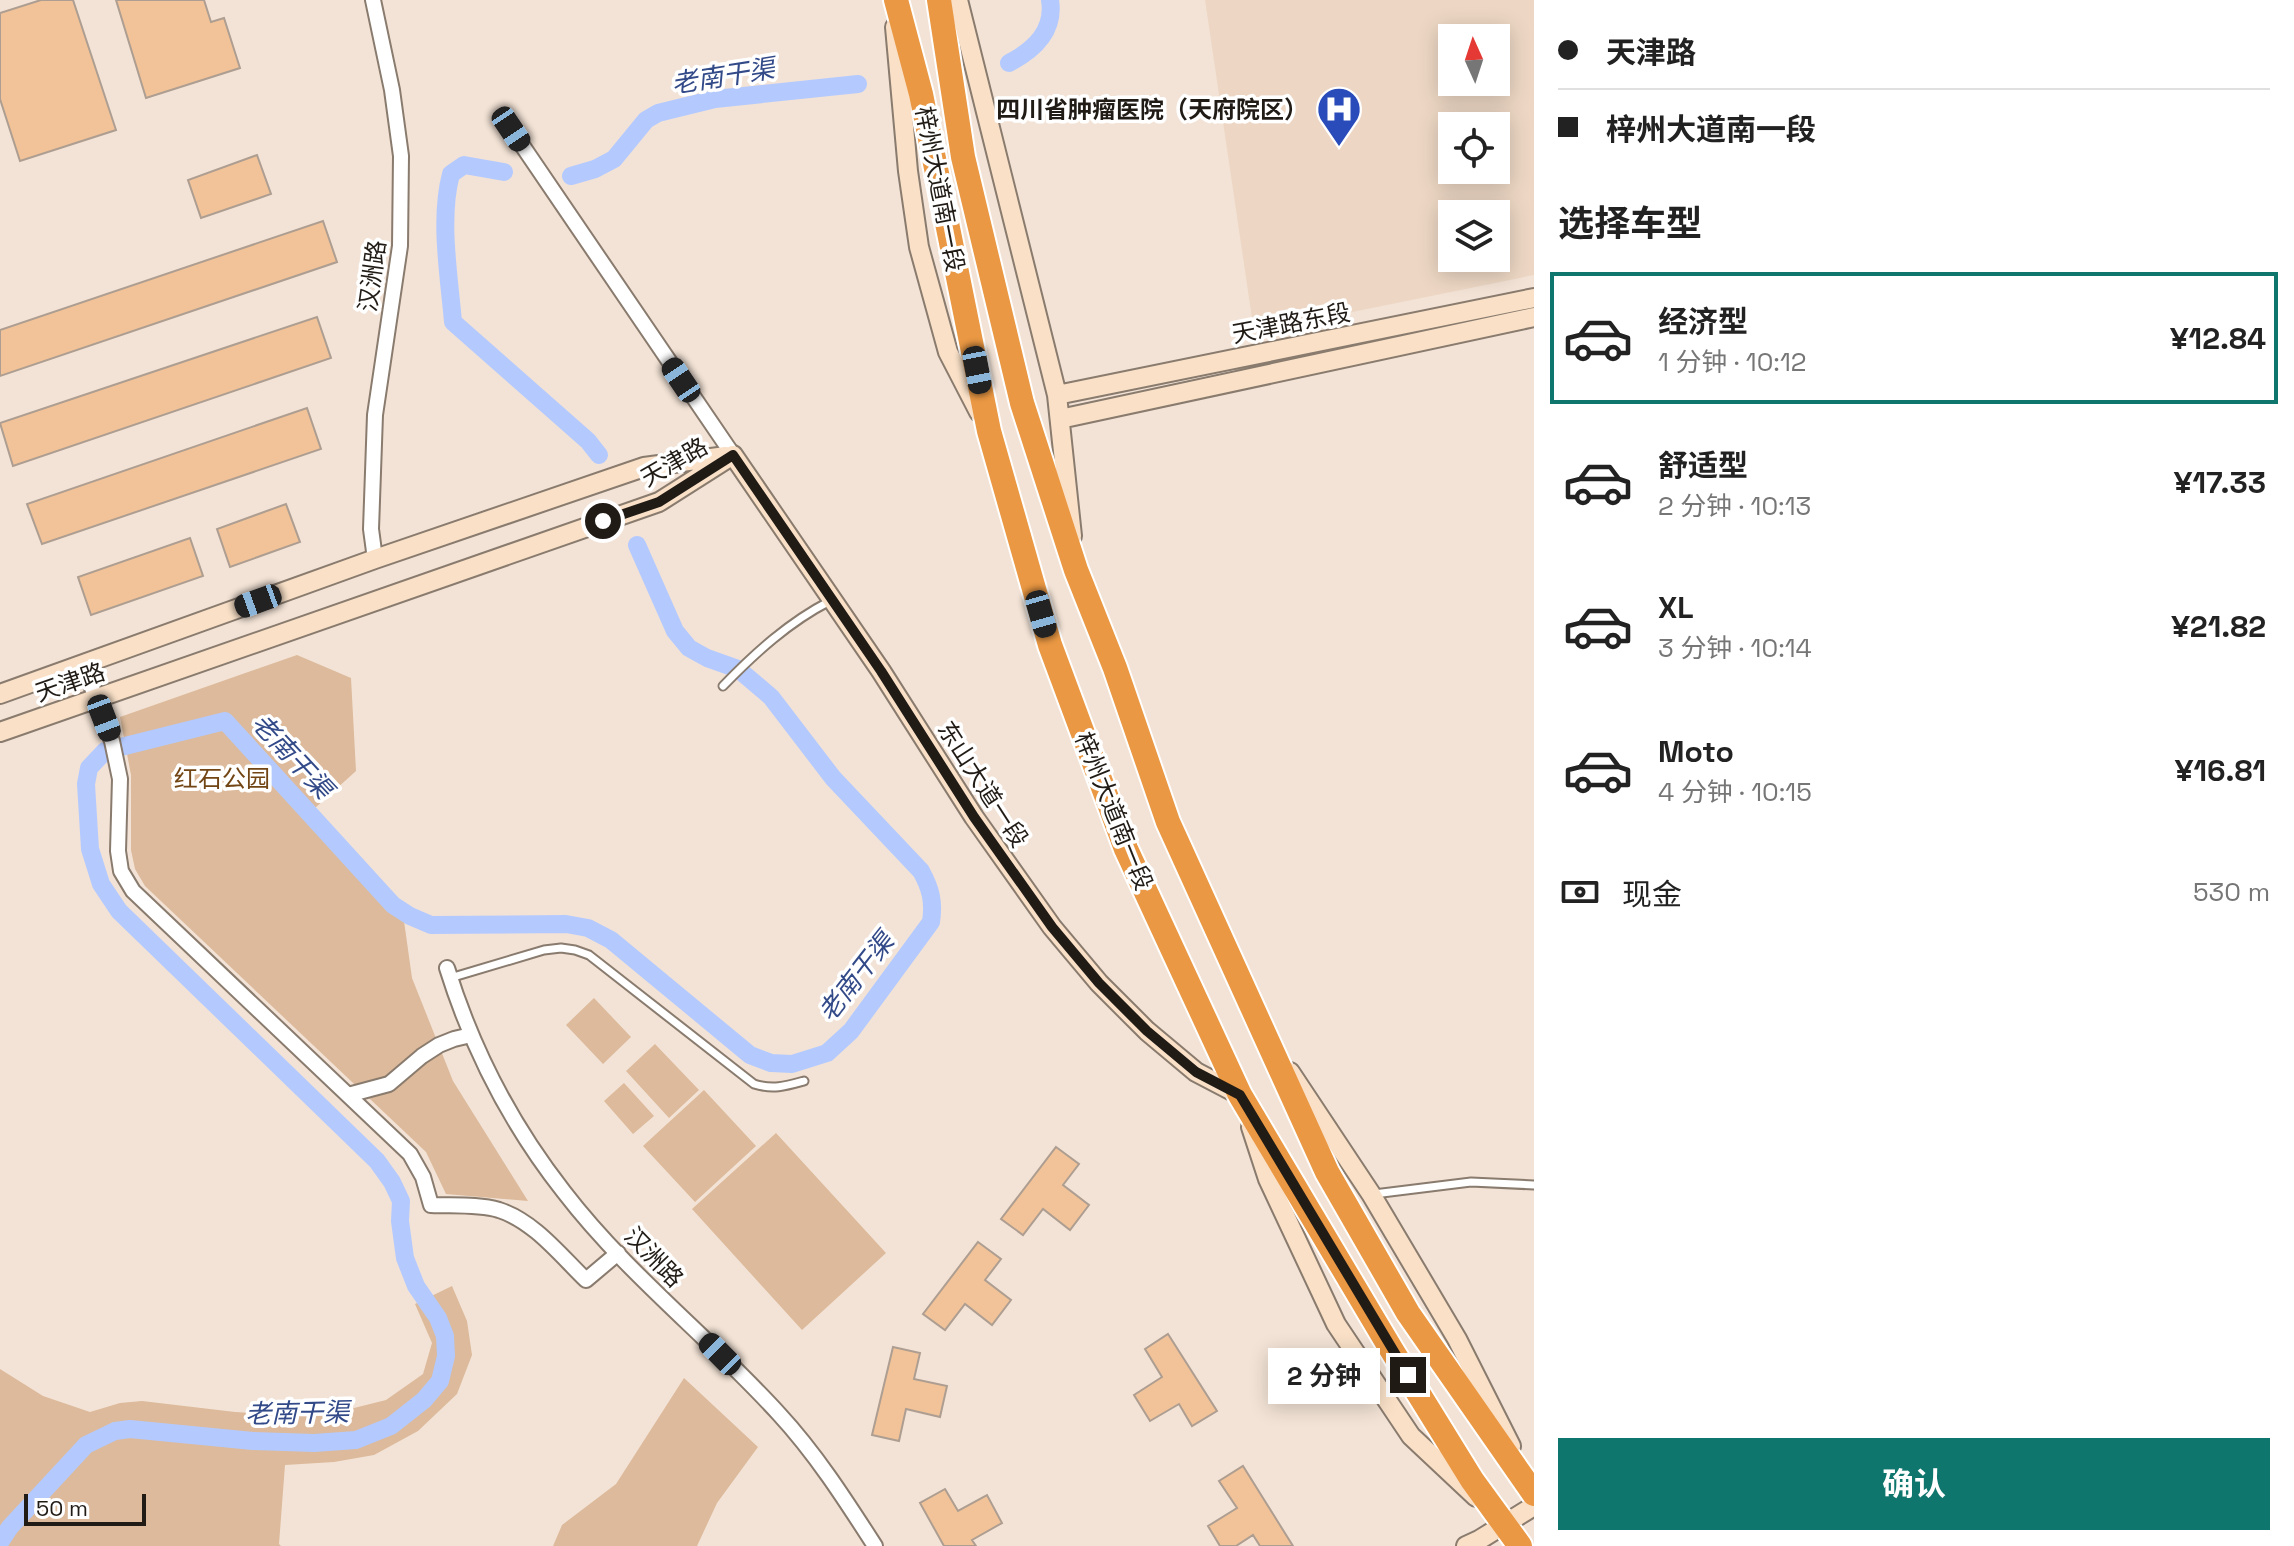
<!DOCTYPE html>
<html lang="zh">
<head>
<meta charset="utf-8">
<style>
  body { margin:0; font-family:"Space Grotesk","Noto Sans SC",sans-serif; background:#f6f6f6; color:#222; height:100vh; display:flex; flex-direction:column; font-size:30px; white-space:nowrap }
  * { box-sizing:border-box; margin:0 }
  p { font-size:26px; color:#767676 }
  .icon { flex:none; width:44px; height:44px; fill:none; stroke:currentColor; stroke-width:2; stroke-linecap:round; stroke-linejoin:round }
  .map { position:relative; flex:1; overflow:hidden }
  .side { display:flex; flex-direction:column; background:#fff; width:760px }
  .side>* { flex:none }
  .top-card { display:grid; align-content:center; height:176px; padding:0 24px; background:#fff }
  .needle { width:52px; rotate:357deg }
  .tools { position:absolute; left:1438px; top:24px; display:grid; gap:16px }
  .tools a { display:grid; place-items:center; width:72px; height:72px; border-radius:0px; background:#fff; box-shadow:0 4px 20px #0003; font-size:40px }
  .scale { position:absolute; left:24px; bottom:20px; width:122px; box-sizing:border-box; padding-left:8px; border:4px solid #211b16; border-top:0; font-size:22px; line-height:28px; white-space:nowrap; color:#211b16; -webkit-text-stroke:6px #fff; paint-order:stroke }
  .end { position:absolute; width:36px; height:36px; margin:-18px; border:10px solid #211b16; background:#fff; box-shadow:0 0 0 4px #fff }
  .from { border-radius:50% }
  .bubble { position:absolute; height:56px; border-radius:0px; background:#fff; box-shadow:0 4px 20px #0003; font-size:26px; font-weight:700; line-height:56px; text-align:center }
  .car { position:absolute; width:24px; height:48px; margin:-24px -12px; border-radius:10px; box-shadow:0 0 6px 2px #0007; background:linear-gradient(#222 24%,#8ab4d8 0 40%,#222 0 76%,#8ab4d8 0 86%,#222 0) }
  .top-card b { display:flex; align-items:center; gap:28px; height:76px; font-size:30px }
  .top-card b+b { border-top:2px solid #e0e0e0 }
  .top-card i { width:20px; height:20px; background:#222 }
  ul { padding:0; list-style:none }
  li { display:flex; align-items:center; gap:24px; height:132px; margin:0 16px 12px; padding:0 8px; border:4px solid transparent; border-radius:0px }
  li div { flex:1 }
  li b { display:block; font-size:30px }
  li em { font-style:normal; font-weight:700 }
  li.selected { border-color:#0f766e }
  li>.icon { width:72px; height:72px; stroke-width:1.5 }
  h2 { padding:0 24px; font-size:36px; line-height:96px }
  .pay { display:flex; align-items:center; gap:20px; height:88px; padding:0 24px; font-size:30px }
  .pay p { margin-inline-start:auto }
  .action { display:flex; gap:16px; margin-top:auto; padding:16px 24px }
  .action a { flex:1; height:92px; border-radius:0px; background:#0f766e; color:#fff; font-size:32px; font-weight:700; line-height:92px; text-align:center }
  main { display:flex; flex:1; min-height:0 }
  .map>svg:first-child { display:block }
  .built { fill:#edd7c4; fill-rule:evenodd }
  .green { fill:#dcba9b }
  .lines { fill:none; stroke-linecap:round; stroke-linejoin:round }
  .canal { stroke:#b4caff; stroke-width:18 }
  .building { fill:#f2c398; stroke:#ad9e91; stroke-width:2 }
  .lane-casing { stroke:#897b6e; stroke-width:11 }
  .street-casing { stroke:#897b6e; stroke-width:18 }
  .secondary-casing { stroke:#897b6e; stroke-width:22 }
  .highway-casing { stroke:#fff; stroke-width:28 }
  .lane { stroke:#fff; stroke-width:7 }
  .street { stroke:#fff; stroke-width:14 }
  .secondary { stroke:#f9e0c7; stroke-width:18 }
  .highway { stroke:#ea9843; stroke-width:24 }
  .route { stroke:#211b16; stroke-width:10 }
  .labels { text-anchor:middle; dominant-baseline:central; stroke-width:7; stroke-linejoin:round; paint-order:stroke }
  .poi-label { font-size:24px; font-weight:bold; fill:#211b16; stroke:#fff; text-anchor:end }
  .street-label { font-size:24px; fill:#211b16; stroke:#fff }
  .park-label { font-size:24px; fill:#724515; stroke:#fff }
  .water-label { font-size:26px; font-style:italic; fill:#334a89; stroke:#fff }
</style>
</head>
<body>
<main>
<div class="map">
<svg width="1534" height="1546" viewBox="0 0 1534 1546">
  <rect width="100%" height="100%" fill="#f3e3d6"/>
  <path class="built" d="M1205 0H1534V275L1254 332ZM1452 38H1496V82H1452ZM1452 126H1496V170H1452ZM1452 214H1496V258H1452Z"/>
  <path class="green" d="M297 655 351 678 356 771 305 817 404 921 412 978 453 1081 528 1201 446 1194 426 1152 145 886 135 869 131 850V775L120 717Z
    M594 998 631 1037 603 1064 566 1025Z
    M655 1044 699 1090 669 1118 626 1071Z
    M624 1083 654 1116 633 1134 604 1101Z
    M704 1090 756 1146 695 1202 643 1146Z
    M776 1133 886 1253 802 1330 692 1209Z
    M452 1286 467 1321 472 1355 457 1394 418 1431 374 1455 334 1462 285 1465 279 1544 281 1546H0V1369L43 1396 90 1412 120 1403 142 1401 235 1412 303 1416 350 1409 386 1400 423 1374 432 1343 415 1304Z
    M684 1378 758 1447 717 1503 697 1546H553L562 1525 616 1484Z"/>
  <g class="lines">
    <path class="canal" d="M1009 63C1034 50 1055 31 1050 0
      M504 172 464 165 451 174C439 219 449 275 453 322L588 441 599 455
      M571 176 595 169 614 159 646 120 658 113 715 99 858 84
      M0 1542 10 1527 86 1445 115 1431 130 1429 253 1441 314 1443 356 1440 391 1426 424 1400 440 1381 446 1356 445 1336 438 1318 416 1286 405 1258 400 1221 401 1201 392 1182 377 1161 119 911 101 884 90 849 86 784 89 768 105 751 225 721 393 905 410 916 431 925 566 924 588 928 611 940 750 1055 771 1063 792 1064 827 1053 851 1031 931 922C934 902 931 889 921 871L833 778 771 697 738 669 707 658 689 648 675 631 637 545"/>
  </g>
  <path class="building" d="M41 0H73L116 130 20 161 0 99V13Z
    M116 0H204L211 22 224 18 240 68 146 98Z
    M257 155 271 194 201 218 188 180Z
    M323 221 337 262 0 376V330Z
    M317 317 331 358 13 466 0 423Z
    M307 408 321 449 42 544 27 504Z
    M286 504 300 542 230 567 217 529Z
    M190 538 203 576 91 615 78 577Z
    M1056 1147 1079 1164 1063 1185 1089 1205 1070 1230 1043 1209 1023 1235 1001 1219Z
    M978 1242 1001 1259 985 1280 1011 1300 992 1325 965 1304 945 1330 923 1314Z
    M1168 1334 1217 1411 1192 1426 1179 1404 1150 1421 1134 1395 1162 1377 1145 1349Z
    M893 1347 920 1353 914 1379 947 1386 940 1417 906 1409 899 1441 872 1435Z
    M1243 1466 1293 1546H1260L1253 1535 1236 1546H1220L1208 1526 1237 1508 1219 1481Z
    M945 1489 958 1511 987 1495 1002 1523 972 1540 976 1546H944L920 1503Z"/>
  <g class="lines">
    <g class="lane-casing">
      <path id="lane" d="M723 686C755 653 789 622 830 601
        M450 978 544 950 561 948 575 950 589 955 754 1084C773 1090 786 1086 804 1081
        M1374 1194 1471 1182 1534 1185"/>
    </g>
    <g class="street-casing">
      <path id="street" d="M373 0 392 90 401 156 400 246 375 415 371 529 375 559
        M511 129 733 455
        M83 664 112 741 120 779 118 851 121 871 133 891 410 1154 423 1177 431 1205C453 1206 478 1204 499 1210 534 1221 561 1256 586 1280L618 1253
        M447 968C472 1048 512 1126 564 1192 627 1274 710 1338 779 1414 816 1454 846 1501 875 1546
        M348 1095 389 1084 422 1056 439 1045 454 1039 471 1035"/>
    </g>
    <g class="secondary-casing">
      <path id="secondary" d="M958 0 1057 395 1072 536
        M895 27 908 171 919 247 948 352 979 412
        M1057 395 1534 298
        M1060 419 1534 317
        M733 455 881 671 974 817 1052 927 1099 983 1147 1031 1196 1072 1240 1095 1242 1099
        M0 694 375 559 644 467 726 456
        M0 732 659 502 733 455
        M1290 1072 1371 1194 1457 1339 1511 1446
        M1251 1127 1268 1179 1336 1324 1411 1436 1476 1497
        M1466 1546 1479 1540 1534 1506"/>
    </g>
    <g class="highway-casing">
      <path id="highway" d="M896 0 921 94 989 431 1050 645 1126 849 1240 1095 1391 1349 1472 1480 1520 1546
        M939 0 963 157 1022 403 1076 570 1115 668 1168 822 1327 1172 1408 1313 1534 1494"/>
    </g>
    <use href="#lane" class="lane"/>
    <use href="#street" class="street"/>
    <use href="#secondary" class="secondary"/>
    <use href="#highway" class="highway"/>
  </g>
  <g class="lines">
    <path class="route" d="M603 521 659 502 733 455 881 671 974 817 1052 927 1099 983 1147 1031 1196 1072 1240 1095 1408 1375"/>
  </g>
  <defs>
    <g id="hospital-pin" transform="scale(2.3)"><path d="M0 17L-7.5 6A9.5 9.5 0 1 1 7.5 6Z" fill="#2a4cbb" stroke="#fff"/><path d="M-5-5h3v3.5h4V-5h3V5h-3V1.5h-4V5h-3Z" fill="#fff"/></g>
  </defs>
  <g fill-rule="evenodd">
    <use href="#hospital-pin" x="1339" y="109"/>
  </g>
  <g class="labels">
    <g class="poi-label">
      <text x="1308" y="109">四川省肿瘤医院（天府院区）</text>
    </g>
    <g class="street-label">
      <text transform="translate(940 189) rotate(79)">梓州大道南一段</text>
      <text transform="translate(372 276) rotate(-82)">汉洲路</text>
      <text transform="translate(1291 323) rotate(-11)">天津路东段</text>
      <text transform="translate(674 462) rotate(-30)">天津路</text>
      <text transform="translate(70 682) rotate(-19)">天津路</text>
      <text transform="translate(983 784) rotate(57)">东山大道一段</text>
      <text transform="translate(1114 811) rotate(68)">梓州大道南一段</text>
      <text transform="translate(654 1257) rotate(46)">汉洲路</text>
    </g>
    <g class="park-label">
      <text x="222" y="778">红石公园</text>
    </g>
    <g class="water-label">
      <text transform="translate(723 76) rotate(-9)">老南干渠</text>
      <text transform="translate(292 756) rotate(47)">老南干渠</text>
      <text transform="translate(856 977) rotate(-52)">老南干渠</text>
      <text transform="translate(297 1413) rotate(-1)">老南干渠</text>
    </g>
  </g>
</svg>
<div class="tools">
<a><svg class="needle" viewBox="-14 -14 28 28"><path d="M0-13l5 13h-10z" fill="#e53935"/><path d="M0 13l5-13h-10z" fill="#767676"/></svg></a>
<a><svg class="icon" aria-label="locate" viewBox="0 0 24 24"><circle cx="12" cy="12" r="6"/><path d="M12 2v4M12 18v4M2 12h4M18 12h4"/></svg></a>
<a><svg class="icon" aria-label="layers" viewBox="0 0 24 24"><path d="M12 4l9 5-9 5-9-5zM3 14l9 5 9-5"/></svg></a>
</div>
<div class="scale">50 m</div>
<i class="end from" style="left:603px;top:521px"></i>
<i class="end" style="left:1408px;top:1375px"></i>
<div class="bubble" style="left:1268px;top:1348px;width:112px">2 分钟</div>
<i class="car" style="left:511px;top:129px;rotate:146deg"></i>
<i class="car" style="left:977px;top:370px;rotate:169deg"></i>
<i class="car" style="left:681px;top:380px;rotate:326deg"></i>
<i class="car" style="left:258px;top:601px;rotate:250deg"></i>
<i class="car" style="left:1041px;top:614px;rotate:164deg"></i>
<i class="car" style="left:104px;top:718px;rotate:159deg"></i>
<i class="car" style="left:720px;top:1354px;rotate:315deg"></i>
</div>
<section class="side">
<div class="top-card">
<b><i class="from"></i>天津路</b>
<b><i></i>梓州大道南一段</b>
</div>
<h2>选择车型</h2>
<ul>
<li class="selected"><svg class="icon" aria-label="car" viewBox="0 0 24 24"><path d="M5 17H2v-5l4-1 3-4h7l3 4 3 1v5h-3M9 17h6M6 11h13"/><circle cx="7" cy="17" r="2"/><circle cx="17" cy="17" r="2"/></svg><div><b>经济型</b><p>1 分钟 · 10:12</p></div><em>¥12.84</em></li>
<li><svg class="icon" aria-label="car" viewBox="0 0 24 24"><path d="M5 17H2v-5l4-1 3-4h7l3 4 3 1v5h-3M9 17h6M6 11h13"/><circle cx="7" cy="17" r="2"/><circle cx="17" cy="17" r="2"/></svg><div><b>舒适型</b><p>2 分钟 · 10:13</p></div><em>¥17.33</em></li>
<li><svg class="icon" aria-label="car" viewBox="0 0 24 24"><path d="M5 17H2v-5l4-1 3-4h7l3 4 3 1v5h-3M9 17h6M6 11h13"/><circle cx="7" cy="17" r="2"/><circle cx="17" cy="17" r="2"/></svg><div><b>XL</b><p>3 分钟 · 10:14</p></div><em>¥21.82</em></li>
<li><svg class="icon" aria-label="car" viewBox="0 0 24 24"><path d="M5 17H2v-5l4-1 3-4h7l3 4 3 1v5h-3M9 17h6M6 11h13"/><circle cx="7" cy="17" r="2"/><circle cx="17" cy="17" r="2"/></svg><div><b>Moto</b><p>4 分钟 · 10:15</p></div><em>¥16.81</em></li>
</ul>
<div class="pay"><svg class="icon" aria-label="cash" viewBox="0 0 24 24"><path d="M3 7h18v10H3z"/><circle cx="12" cy="12" r="2"/></svg>现金<p>530 m</p></div>
<div class="action"><a>确认</a></div>
</section>
</main>
</body>
</html>
